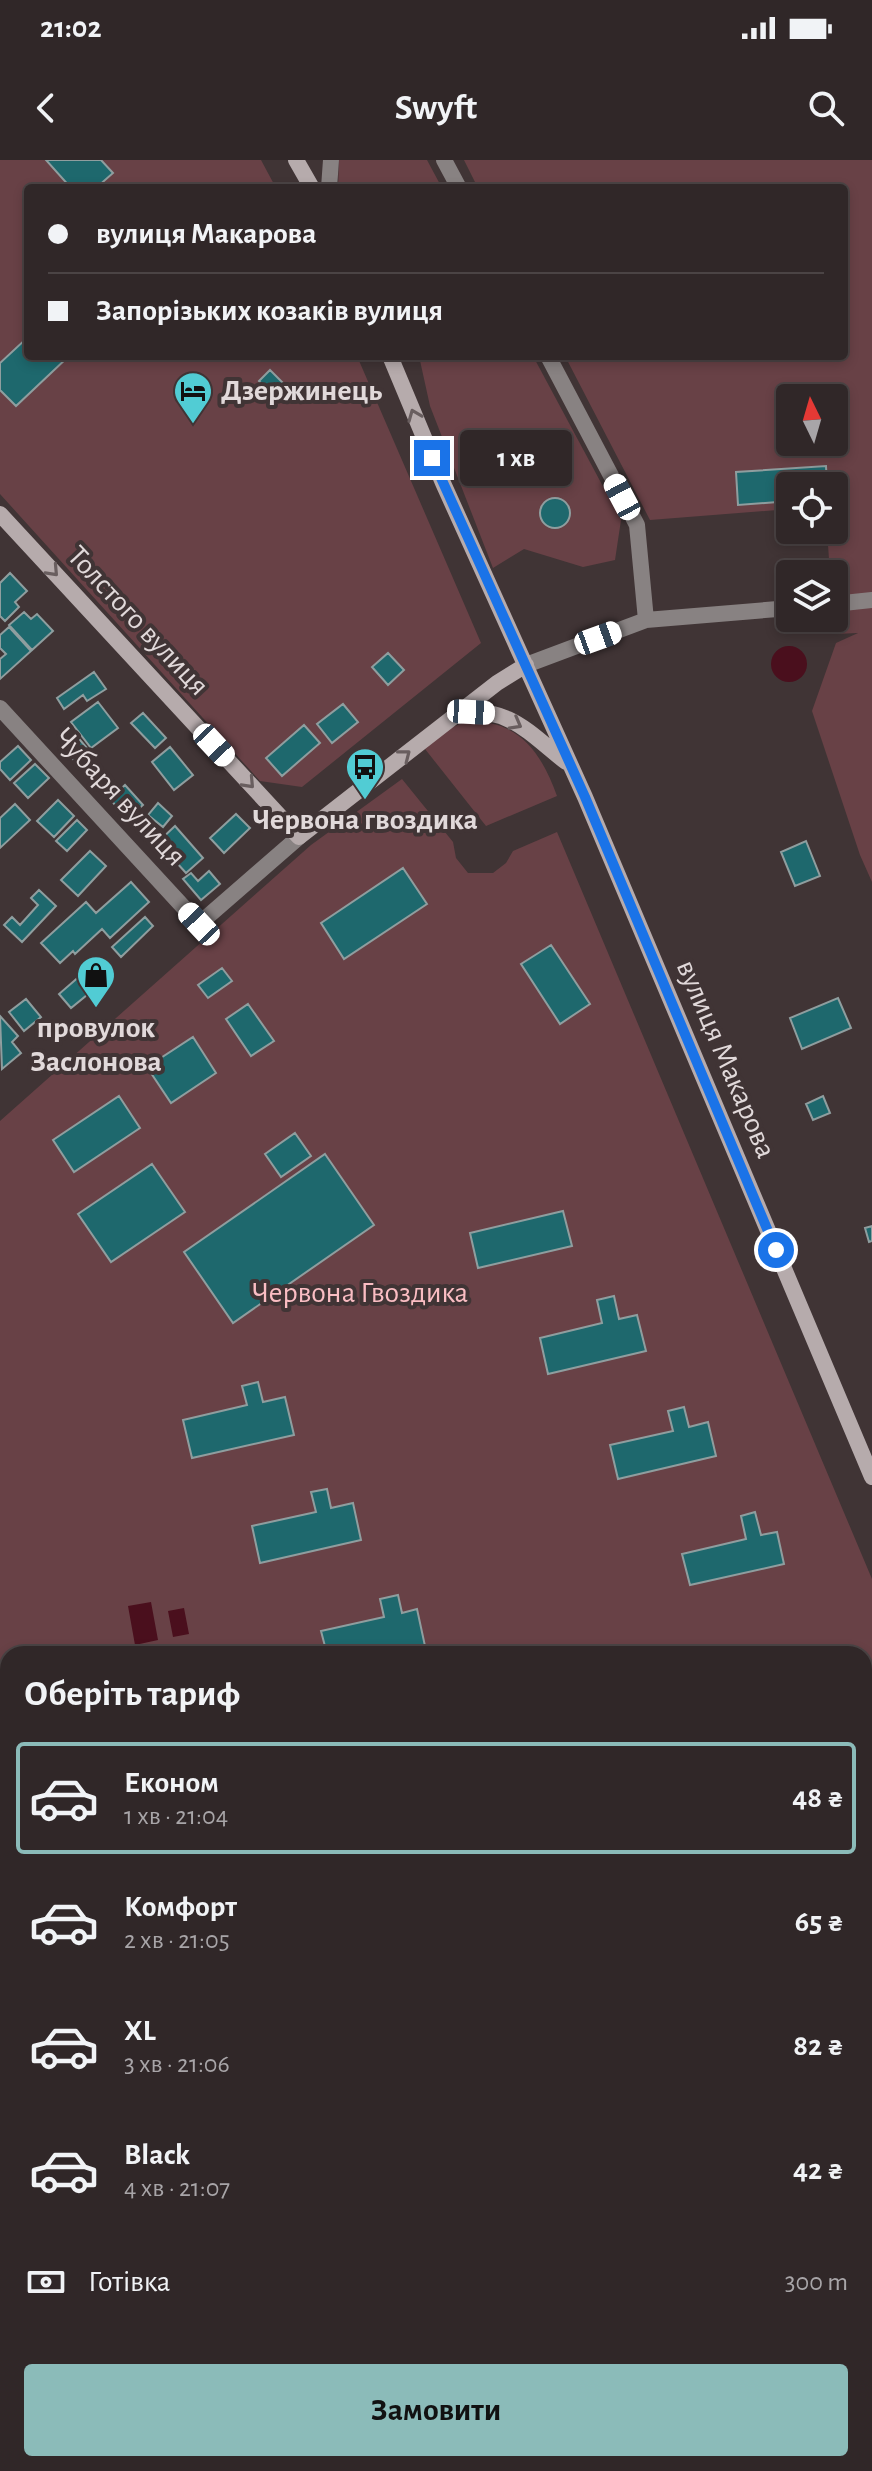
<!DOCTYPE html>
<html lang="uk">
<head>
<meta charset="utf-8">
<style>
  body { margin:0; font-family:"Alegreya Sans",sans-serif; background:#382f30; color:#f1f3f6; height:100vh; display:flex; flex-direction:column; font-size:30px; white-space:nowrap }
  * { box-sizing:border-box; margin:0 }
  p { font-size:26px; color:#a8a5a8 }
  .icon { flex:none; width:44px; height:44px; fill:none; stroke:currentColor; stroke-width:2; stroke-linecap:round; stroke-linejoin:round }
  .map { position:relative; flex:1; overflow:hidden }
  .panel { position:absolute; left:0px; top:1486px; width:872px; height:826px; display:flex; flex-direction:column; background:#302728; border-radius:24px 24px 0 0; box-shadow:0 4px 12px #0003,0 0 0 2px #4b4445 }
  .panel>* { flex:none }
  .hud { position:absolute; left:24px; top:24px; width:824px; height:176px; border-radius:8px; box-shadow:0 4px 12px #0003,0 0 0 2px #4b4445; display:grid; align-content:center; height:176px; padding:0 24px; background:#302728 }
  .needle { width:52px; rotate:355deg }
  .controls { position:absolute; left:776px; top:224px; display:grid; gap:16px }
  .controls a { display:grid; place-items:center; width:72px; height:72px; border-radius:8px; background:#302728; box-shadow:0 4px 12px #0003,0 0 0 2px #4b4445; font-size:40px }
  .end { position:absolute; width:36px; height:36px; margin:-18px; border:10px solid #1a73e8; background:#fff; box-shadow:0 0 0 4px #fff }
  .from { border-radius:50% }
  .bubble { position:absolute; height:56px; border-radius:8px; background:#302728; box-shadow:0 4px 12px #0003,0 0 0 2px #4b4445; font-size:26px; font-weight:600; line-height:56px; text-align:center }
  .car { position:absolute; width:24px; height:48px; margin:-24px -12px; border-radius:10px; box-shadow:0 0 6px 2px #0007; background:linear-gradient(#fff 24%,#345 0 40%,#fff 0 76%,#345 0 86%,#fff 0) }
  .hud b { display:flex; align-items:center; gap:28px; height:76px; font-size:30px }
  .hud b+b { border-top:2px solid #4b4445 }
  .hud i { width:20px; height:20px; background:#f1f3f6 }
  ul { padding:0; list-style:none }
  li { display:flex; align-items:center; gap:24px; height:112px; margin:0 16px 12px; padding:0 8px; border:4px solid transparent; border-radius:8px }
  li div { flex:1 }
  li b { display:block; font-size:30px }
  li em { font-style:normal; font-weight:600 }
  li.current { border-color:#8bbbb9 }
  li>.icon { width:72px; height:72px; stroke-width:1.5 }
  h2 { padding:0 24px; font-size:36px; line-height:96px }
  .pay { display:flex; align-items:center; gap:20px; height:88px; padding:0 24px; font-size:30px }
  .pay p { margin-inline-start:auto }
  .cta { display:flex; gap:16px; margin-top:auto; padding:16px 24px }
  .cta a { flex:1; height:92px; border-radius:8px; background:#8bbbb9; color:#111; font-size:32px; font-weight:600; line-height:92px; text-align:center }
  .status { display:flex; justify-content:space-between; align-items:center; height:56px; padding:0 40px; background:#302728; direction:ltr }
  .status svg { height:22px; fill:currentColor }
  header { display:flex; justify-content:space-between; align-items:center; height:104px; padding:0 24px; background:#302728; font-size:36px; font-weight:600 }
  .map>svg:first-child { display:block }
  .green { fill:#684146; fill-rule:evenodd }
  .water { fill:#4a0f1d }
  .building { fill:#1e686d; stroke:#8f9e9f; stroke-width:2 }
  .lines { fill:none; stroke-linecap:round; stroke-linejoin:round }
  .street { stroke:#888282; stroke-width:16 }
  .secondary { stroke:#b6abac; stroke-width:16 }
  .oneway { stroke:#695e5f }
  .route { stroke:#1a73e8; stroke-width:10 }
  .labels { text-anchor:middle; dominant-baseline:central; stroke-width:8; stroke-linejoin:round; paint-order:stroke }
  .poi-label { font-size:30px; font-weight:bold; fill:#e1d9da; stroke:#403435 }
  .street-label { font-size:30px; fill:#e1d9da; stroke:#403435 }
  .park-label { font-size:30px; fill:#fabdc3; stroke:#403435 }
</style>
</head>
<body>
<div class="status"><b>21:02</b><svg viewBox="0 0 49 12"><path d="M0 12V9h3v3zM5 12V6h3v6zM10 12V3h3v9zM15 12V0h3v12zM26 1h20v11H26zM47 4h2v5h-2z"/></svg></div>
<header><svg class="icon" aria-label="back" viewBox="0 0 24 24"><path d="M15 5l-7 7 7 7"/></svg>Swyft<svg class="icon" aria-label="search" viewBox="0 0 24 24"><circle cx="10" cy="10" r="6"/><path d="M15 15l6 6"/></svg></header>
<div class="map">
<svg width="872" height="2311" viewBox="0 0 872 2311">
  <rect width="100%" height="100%" fill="#403435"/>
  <path class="green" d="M0 0H261L276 28H28V196H357L481 483 302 627 260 621 0 334Z
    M339 0H427L442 28H338Z
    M464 0H872V722L860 695 812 551 836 483 858 473 835 474 834 414H830L827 370H834V326H790V349L650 360 565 196H844V28H478ZM790 238H834V282H790Z
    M419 196H533L621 360 615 400 583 407 524 389 493 408 430 246Z
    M467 561C519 560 541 592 557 636L486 666 425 589 448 569Z
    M402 619 453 682 456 698 468 713H493L506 703 513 691 557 672 872 1419V2279L864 2282V1494H8V1618L0 1605V961L311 685Z
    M400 2304H812L795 2311H403Z"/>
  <path class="water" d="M771 504a18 18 0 1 1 36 0a18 18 0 1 1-36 0Z
    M151 1442 158 1480 135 1485 128 1446Z
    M184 1448 189 1474 173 1477 168 1451Z
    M0 1605 8 1618V2304H400L403 2311H0Z"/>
  <path class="building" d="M46 0H101L113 13 96 28H71Z
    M28 177V196H69L16 246 0 230V203Z
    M270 210 287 227 276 238 259 221Z
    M826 306 827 326H790V341L738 345 736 312Z
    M540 353a15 15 0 1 1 30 0a15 15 0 1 1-30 0Z
    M10 413 27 431 15 442 19 447 5 461 0 456V423Z
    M24 452 31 459 37 454 53 471 32 490 9 465Z
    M9 467 31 491 0 519V499L6 494 0 488V475Z
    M388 493 404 510 388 525 372 507Z
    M94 512 106 529 87 541 83 535 64 549 57 538Z
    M98 542 118 568 91 588 71 562Z
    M343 544 358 562 332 583 317 564Z
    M143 553 166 578 155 588 131 563Z
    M304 565 320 583 282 616 266 598Z
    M80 580 92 594 79 606 67 592Z
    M18 586 31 600 10 620 0 609V602Z
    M170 587 193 615 174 630 152 602Z
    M35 604 49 618 28 638 14 623Z
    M125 625 143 645 127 659 110 639Z
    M58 640 74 656 54 677 37 661Z
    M158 643 172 656 163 667 148 655Z
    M15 644 30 660 0 688V658Z
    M236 654 250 668 224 693 210 678Z
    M77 660 87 670 67 691 56 681Z
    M175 666 203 698 186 713 158 682Z
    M806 681 820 716 795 726 781 692Z
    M90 691 106 706 78 736 61 720Z
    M403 708 427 744 344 799 321 763Z
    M209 711 220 724 201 740 183 719 191 713 198 721Z
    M131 722 149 742 110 778 102 769 75 794 73 791 60 803 41 783 86 742 96 753Z
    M39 730 56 746 22 782 4 765 12 757 20 765 38 745 31 738Z
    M145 757 153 766 121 797 112 787Z
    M551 785 590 844 560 864 521 804Z
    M222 808 232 821 208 838 198 825Z
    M81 815 93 830 71 848 59 834Z
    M838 838 851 868 802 889 790 858Z
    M26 839 41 857 24 871 9 852Z
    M248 844 274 881 251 896 226 859Z
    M0 856 18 876 12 882 21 893 2 909Z
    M193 877 216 913 171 943 147 907Z
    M119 936 140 968 74 1012 53 980Z
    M823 936 830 953 813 960 806 944Z
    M295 973 311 996 281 1017 265 994Z
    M325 994 374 1065 233 1163 184 1092Z
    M152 1004 185 1052 111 1102 78 1054Z
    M563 1051 572 1086 478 1108 470 1073Z
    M872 1066V1081L869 1082 865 1068Z
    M614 1136 619 1159 637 1155 646 1191 548 1214 540 1178 602 1163 597 1140Z
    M258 1222 263 1242 285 1237 294 1275 192 1298 183 1260 247 1245 242 1226Z
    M684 1247 689 1267 708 1262 716 1296 618 1319 610 1285 673 1271 668 1251Z
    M327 1329 331 1348 353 1343 361 1380 260 1403 252 1366 316 1352 311 1332Z
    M755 1352 761 1375 777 1372 784 1404 690 1425 682 1394 746 1379 741 1356Z
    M398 1435 402 1453 417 1449 425 1486 391 1494H327L321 1471 384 1457 380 1439Z"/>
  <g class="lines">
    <path class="street" d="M444 0 459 28
      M329 28 331 0
      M548 196 637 365 646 460
      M834 444 872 440
      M526 505 646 460 790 448
      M0 548 199 764 299 677"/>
    <path class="secondary" d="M296 0 312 28
      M390 196 443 323 585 637 872 1317
      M0 354 299 677 497 523 526 505
      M458 556C506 542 532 576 566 602"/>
  </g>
  <defs><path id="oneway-chevron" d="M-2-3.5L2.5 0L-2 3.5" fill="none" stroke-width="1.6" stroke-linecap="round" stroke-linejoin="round" transform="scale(2)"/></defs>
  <g class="oneway">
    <use href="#oneway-chevron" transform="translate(414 255) rotate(-112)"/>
    <use href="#oneway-chevron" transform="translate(53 411) rotate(47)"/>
    <use href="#oneway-chevron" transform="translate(516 564) rotate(29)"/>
    <use href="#oneway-chevron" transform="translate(405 595) rotate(-38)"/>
    <use href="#oneway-chevron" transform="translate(249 623) rotate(47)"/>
  </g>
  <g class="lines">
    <path class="route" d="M432 298 585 637 776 1090"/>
  </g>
  <defs>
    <g id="hotel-pin" transform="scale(2)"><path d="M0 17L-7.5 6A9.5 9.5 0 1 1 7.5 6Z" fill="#51ccd4" stroke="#403435"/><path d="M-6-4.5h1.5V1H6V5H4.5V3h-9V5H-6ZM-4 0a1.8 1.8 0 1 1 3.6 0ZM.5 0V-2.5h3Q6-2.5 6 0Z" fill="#111"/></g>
    <g id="bus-pin" transform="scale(2)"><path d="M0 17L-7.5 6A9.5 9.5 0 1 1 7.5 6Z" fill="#51ccd4" stroke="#403435"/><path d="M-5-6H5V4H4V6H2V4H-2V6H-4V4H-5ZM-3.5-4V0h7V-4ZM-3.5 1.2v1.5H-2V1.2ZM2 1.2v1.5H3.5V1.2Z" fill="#111"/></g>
    <g id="shop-pin" transform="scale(2)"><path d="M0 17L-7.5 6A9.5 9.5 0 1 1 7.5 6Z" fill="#51ccd4" stroke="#403435"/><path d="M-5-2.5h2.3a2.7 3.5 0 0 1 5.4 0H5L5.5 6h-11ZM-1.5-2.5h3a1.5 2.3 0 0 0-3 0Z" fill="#111"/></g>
  </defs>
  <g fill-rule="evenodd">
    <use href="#hotel-pin" x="193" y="231"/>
    <use href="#bus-pin" x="365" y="607"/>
    <use href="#shop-pin" x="96" y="815"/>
  </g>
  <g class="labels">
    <g class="poi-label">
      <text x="221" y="231" text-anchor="start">Дзержинець</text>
      <text x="365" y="660">Червона гвоздика</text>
      <text x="96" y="868">провулок<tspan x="96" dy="34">Заслонова</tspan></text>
    </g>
    <g class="street-label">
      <text transform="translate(138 461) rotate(47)">Толстого вулиця</text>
      <text transform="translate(120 637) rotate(47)">Чубаря вулиця</text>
      <text transform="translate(726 899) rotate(67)">вулиця Макарова</text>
    </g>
    <g class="park-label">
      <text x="360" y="1133">Червона Гвоздика</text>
    </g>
  </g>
</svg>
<div class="controls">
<a><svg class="needle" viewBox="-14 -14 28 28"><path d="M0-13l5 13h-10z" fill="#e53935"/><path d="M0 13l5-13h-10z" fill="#a8a5a8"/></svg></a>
<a><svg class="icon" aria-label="locate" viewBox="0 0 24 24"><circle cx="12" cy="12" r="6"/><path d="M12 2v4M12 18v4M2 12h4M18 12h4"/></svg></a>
<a><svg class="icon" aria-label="layers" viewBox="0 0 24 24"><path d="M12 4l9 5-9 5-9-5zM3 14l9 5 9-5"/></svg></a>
</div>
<i class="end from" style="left:776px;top:1090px"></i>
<i class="end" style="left:432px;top:298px"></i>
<div class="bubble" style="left:460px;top:270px;width:112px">1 хв</div>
<i class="car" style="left:622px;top:337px;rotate:332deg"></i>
<i class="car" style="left:598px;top:478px;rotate:70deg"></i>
<i class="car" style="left:471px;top:552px;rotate:93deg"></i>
<i class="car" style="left:214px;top:585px;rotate:137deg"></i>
<i class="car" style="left:199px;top:764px;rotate:317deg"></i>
<div class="hud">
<b><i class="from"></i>вулиця Макарова</b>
<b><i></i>Запорізьких козаків вулиця</b>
</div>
<section class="panel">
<h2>Оберіть тариф</h2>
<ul>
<li class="current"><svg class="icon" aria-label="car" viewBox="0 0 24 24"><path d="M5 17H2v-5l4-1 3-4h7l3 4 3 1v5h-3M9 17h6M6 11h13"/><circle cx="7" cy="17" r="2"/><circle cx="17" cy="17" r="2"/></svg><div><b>Економ</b><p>1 хв · 21:04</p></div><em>48 ₴</em></li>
<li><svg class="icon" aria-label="car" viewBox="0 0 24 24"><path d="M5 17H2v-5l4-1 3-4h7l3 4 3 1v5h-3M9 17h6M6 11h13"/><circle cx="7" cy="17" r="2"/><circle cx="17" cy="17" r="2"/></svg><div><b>Комфорт</b><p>2 хв · 21:05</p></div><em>65 ₴</em></li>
<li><svg class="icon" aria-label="car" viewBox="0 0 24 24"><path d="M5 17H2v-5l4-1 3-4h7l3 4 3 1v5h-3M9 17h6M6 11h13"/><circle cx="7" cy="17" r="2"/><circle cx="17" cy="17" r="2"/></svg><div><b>XL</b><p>3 хв · 21:06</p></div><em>82 ₴</em></li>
<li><svg class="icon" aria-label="car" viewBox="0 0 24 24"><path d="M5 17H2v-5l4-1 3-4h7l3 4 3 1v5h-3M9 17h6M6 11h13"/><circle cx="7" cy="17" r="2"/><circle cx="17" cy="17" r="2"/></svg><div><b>Black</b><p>4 хв · 21:07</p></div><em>42 ₴</em></li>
</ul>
<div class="pay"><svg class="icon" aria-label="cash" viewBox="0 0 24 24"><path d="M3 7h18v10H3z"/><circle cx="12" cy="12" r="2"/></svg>Готівка<p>300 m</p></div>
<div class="cta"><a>Замовити</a></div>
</section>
</div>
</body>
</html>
